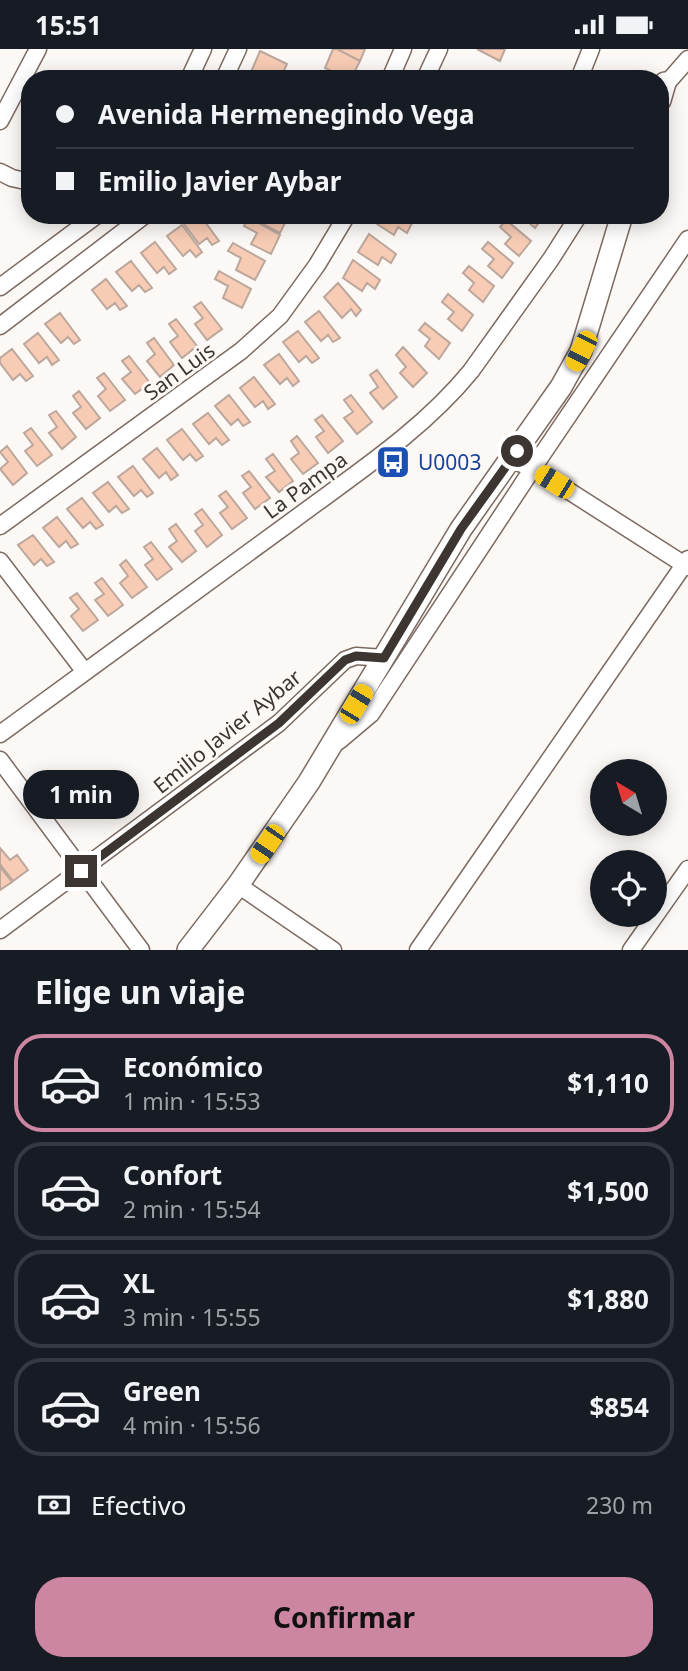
<!DOCTYPE html>
<html lang="es">
<head>
<meta charset="utf-8">
<style>
  body { margin:0; font-family:"Noto Sans",sans-serif; background:#242831; color:#f1f3f6; height:100vh; display:flex; flex-direction:column; font-size:26px; white-space:nowrap }
  * { box-sizing:border-box; margin:0 }
  p { font-size:23px; color:#9ea1a6 }
  .icon { flex:none; width:38px; height:38px; fill:none; stroke:currentColor; stroke-width:2; stroke-linecap:round; stroke-linejoin:round }
  .map { position:relative; height:901px; overflow:hidden }
  .panel { display:flex; flex-direction:column; background:#171b24; flex:1 }
  .panel>* { flex:none }
  .top-card { position:absolute; left:21px; top:21px; width:648px; height:154px; border-radius:28px; box-shadow:0 4px 18px #0003; display:grid; align-content:center; height:154px; padding:0 35px; background:#171b24 }
  .needle { width:46px; rotate:322deg }
  .tools { position:absolute; left:590px; top:710px; display:grid; gap:14px }
  .tools a { display:grid; place-items:center; width:77px; height:77px; border-radius:50%; background:#171b24; box-shadow:0 4px 18px #0003; font-size:35px }
  .end { position:absolute; width:32px; height:32px; margin:-16px; border:9px solid #3d3531; background:#fff; box-shadow:0 0 0 4px #fff }
  .from { border-radius:50% }
  .bubble { position:absolute; height:49px; border-radius:24px; background:#171b24; box-shadow:0 4px 18px #0003; font-size:23px; font-weight:700; line-height:49px; text-align:center }
  .car { position:absolute; width:21px; height:42px; margin:-21px -10px; border-radius:9px; box-shadow:0 0 5px 2px #0007; background:linear-gradient(#f5c518 24%,#345 0 40%,#f5c518 0 76%,#345 0 86%,#f5c518 0) }
  .top-card b { display:flex; align-items:center; gap:24px; height:66px; font-size:26px }
  .top-card b+b { border-top:2px solid #363941 }
  .top-card i { width:18px; height:18px; background:#f1f3f6 }
  ul { padding:0; list-style:none }
  li { display:flex; align-items:center; gap:21px; height:98px; margin:0 14px 10px; padding:0 21px; border:4px solid #363941; border-radius:28px }
  li div { flex:1 }
  li b { display:block; font-size:26px }
  li em { font-style:normal; font-weight:700 }
  li.active { border-color:#cd86a1 }
  li>.icon { width:63px; height:63px; stroke-width:1.5 }
  h2 { padding:0 35px; font-size:32px; line-height:84px }
  .pay { display:flex; align-items:center; gap:18px; height:77px; padding:0 35px; font-size:26px }
  .pay p { margin-inline-start:auto }
  .action { display:flex; gap:14px; margin-top:auto; padding:14px 35px }
  .action a { flex:1; height:80px; border-radius:28px; background:#cd86a1; color:#111; font-size:28px; font-weight:700; line-height:80px; text-align:center }
  .status { display:flex; justify-content:space-between; align-items:center; height:49px; padding:0 35px; background:#171b24; direction:ltr }
  .status svg { height:19px; fill:currentColor }
  .map>svg:first-child { display:block }
  .building { fill:#f8cbb4; stroke:#bba79c; stroke-width:2 }
  .lines { fill:none; stroke-linecap:round; stroke-linejoin:round }
  .street-casing { stroke:#7c6960; stroke-width:19 }
  .secondary-casing { stroke:#7c6960; stroke-width:24 }
  .street { stroke:#fff; stroke-width:16 }
  .secondary { stroke:#fff; stroke-width:21 }
  .route { stroke:#3d3531; stroke-width:9 }
  .labels { text-anchor:middle; dominant-baseline:central; stroke-width:6; stroke-linejoin:round; paint-order:stroke }
  .street-label { font-size:21px; fill:#3d3531; stroke:#fcf8f5 }
  .transit-label { font-size:21px; fill:#164399; stroke:#fcf8f5; text-anchor:start }
</style>
</head>
<body>
<div class="status"><b>15:51</b><svg viewBox="0 0 49 12"><path d="M0 12V9h3v3zM5 12V6h3v6zM10 12V3h3v9zM15 12V0h3v12zM26 1h20v11H26zM47 4h2v5h-2z"/></svg></div>
<div class="map">
<svg width="688" height="901" viewBox="0 0 688 901">
  <rect width="100%" height="100%" fill="#fcf8f5"/>
  <path class="building" d="M333 0H337L360 12 351 30H347L325 19Z
    M337 0H365L360 12Z
    M477 0H505L500 12Z
    M260 2 287 15 280 30H265L251 23Z
    M196 166H200L219 192 212 196 207 189 199 195 184 175Z
    M264 166H289L280 184 261 174Z
    M378 166H401L412 174 407 184 398 178 394 186 374 173Z
    M520 166H544L535 179Z
    M248 168 280 186 271 205 251 195 257 184 244 177Z
    M506 171 531 192 519 207 505 195 511 188 500 178Z
    M182 176 202 203 196 208 190 201 183 207 167 187Z
    M369 185 396 205 391 214 382 208 378 216 358 203Z
    M155 193 176 220 169 225 164 218 157 224 141 204Z
    M488 193 513 214 502 229 488 217 494 210 482 200Z
    M233 194 265 212 255 231 236 221 241 209 228 202Z
    M353 211 380 231 375 240 367 234 362 242 343 229Z
    M131 212 152 239 145 243 139 236 132 242 116 223Z
    M469 217 494 237 483 253 469 241 474 234 463 224Z
    M219 222 251 240 242 259 223 249 228 237 215 230Z
    M106 230 127 257 120 261 115 254 107 260 92 241Z
    M338 234 361 261 356 267 351 260 342 269 324 248Z
    M448 245 473 266 462 282 448 270 454 263 442 253Z
    M201 253 222 280 207 291 195 275 203 269 194 258Z
    M319 262 340 289 333 293 328 286 321 292 305 273Z
    M60 264 80 291 74 295 68 288 61 294 45 275Z
    M176 270 197 297 182 309 170 293 178 287 169 275Z
    M425 274 450 294 439 310 425 297 430 290 419 281Z
    M298 282 319 309 312 314 306 307 299 313 283 293Z
    M38 284 59 311 52 316 47 308 39 314 24 295Z
    M154 289 174 316 160 328 147 312 155 305 147 294Z
    M403 298 427 324 413 338 400 324 406 318 396 306Z
    M12 300 33 327 26 332 20 325 13 331 0 314V309Z
    M279 305 299 332 293 337 287 329 280 335 264 316Z
    M129 307 150 334 135 345 122 330 131 323 122 312Z
    M377 321 397 348 383 360 370 344 378 338 370 326Z
    M104 324 125 351 110 362 98 347 106 340 97 329Z
    M254 328 275 355 268 360 263 352 255 358 240 339Z
    M79 342 100 369 86 380 73 364 81 358 73 347Z
    M229 346 250 373 243 377 238 370 231 376 215 357Z
    M351 346 372 373 357 385 344 369 353 363 344 351Z
    M56 362 76 388 62 400 49 384 57 378 49 366Z
    M208 364 229 391 222 396 216 389 209 395 193 375Z
    M322 366 343 392 328 404 316 388 324 382 315 371Z
    M31 379 52 406 37 417 25 402 33 396 24 384Z
    M182 380 203 407 196 412 190 405 183 411 167 391Z
    M297 387 318 414 303 425 291 410 299 404 291 392Z
    M7 397 27 424 13 436 0 420 8 413 0 403Z
    M157 399 178 426 171 431 166 423 159 429 143 410Z
    M273 405 293 432 279 443 266 428 275 422 266 410Z
    M133 417 153 444 147 448 141 441 134 447 118 428Z
    M249 422 270 449 255 460 243 444 251 438 242 427Z
    M108 433 129 460 122 464 116 457 109 463 93 444Z
    M226 442 247 469 232 480 220 464 228 458 219 447Z
    M82 449 103 476 96 480 90 473 83 479 67 460Z
    M202 460 222 486 207 498 195 482 203 476 195 465Z
    M57 468 78 495 71 499 66 492 59 498 43 479Z
    M176 475 196 502 182 513 169 498 177 492 169 480Z
    M33 486 54 513 47 517 41 510 34 516 18 496Z
    M151 493 172 520 157 531 145 516 153 510 144 498Z
    M126 511 147 538 132 549 120 534 128 527 120 516Z
    M102 529 123 556 108 567 95 551 104 545 95 534Z
    M77 544 98 571 83 582 71 567 79 560 70 549Z
    M0 799 10 811 17 806 28 821 13 832 0 815Z
    M0 818 12 833 0 841Z"/>
  <g class="lines">
    <g class="street-casing">
      <path id="street" d="M189 30 203 0
        M224 30 238 0
        M390 30 403 0
        M425 30 439 0
        M579 30 591 0
        M660 42 688 10
        M0 72 38 0
        M0 123 12 129 30 133
        M0 238 97 166
        M0 277 145 166
        M511 411 533 419 688 518
        M0 477 241 302 280 267 317 216 347 166
        M0 512 85 623
        M0 685C97 614 195 543 292 472 355 425 422 382 471 322L551 210 579 166
        M339 692 371 665 533 419 688 190
        M0 711 141 901
        M238 836 333 901
        M0 881 279 674 345 611 356 607 384 609
        M418 901 688 510
        M631 901 688 820"/>
    </g>
    <g class="secondary-casing">
      <path id="secondary" d="M660 51 665 34
        M188 901 238 836 309 733 461 480 561 338 581 302 622 166"/>
    </g>
    <use href="#street" class="street"/>
    <use href="#secondary" class="secondary"/>
  </g>
  <g class="lines">
    <path class="route" d="M81 822 279 674 345 611 356 607 384 609 461 480 517 402"/>
  </g>
  <defs>
    <g id="bus-square" transform="scale(1.75)"><rect x="-9" y="-9" width="18" height="18" rx="4" fill="#1a4fb4" stroke="#fcf8f5"/><path d="M-5-6H5V4H4V6H2V4H-2V6H-4V4H-5ZM-3.5-4V0h7V-4ZM-3.5 1.2v1.5H-2V1.2ZM2 1.2v1.5H3.5V1.2Z" fill="#fff"/></g>
  </defs>
  <g fill-rule="evenodd">
    <use href="#bus-square" x="393" y="413"/>
  </g>
  <g class="labels">
    <g class="street-label">
      <text transform="translate(179 322) rotate(-36)">San Luis</text>
      <text transform="translate(305 436) rotate(-36)">La Pampa</text>
      <text transform="translate(227 682) rotate(-39)">Emilio Javier Aybar</text>
    </g>
    <g class="transit-label">
      <text x="418" y="413">U0003</text>
    </g>
  </g>
</svg>
<div class="tools">
<a><svg class="needle" viewBox="-14 -14 28 28"><path d="M0-13l5 13h-10z" fill="#e53935"/><path d="M0 13l5-13h-10z" fill="#9ea1a6"/></svg></a>
<a><svg class="icon" aria-label="locate" viewBox="0 0 24 24"><circle cx="12" cy="12" r="6"/><path d="M12 2v4M12 18v4M2 12h4M18 12h4"/></svg></a>
</div>
<i class="end from" style="left:517px;top:402px"></i>
<i class="end" style="left:81px;top:822px"></i>
<div class="bubble" style="left:23px;top:721px;width:116px">1 min</div>
<i class="car" style="left:581px;top:302px;rotate:207deg"></i>
<i class="car" style="left:554px;top:433px;rotate:302deg"></i>
<i class="car" style="left:356px;top:655px;rotate:31deg"></i>
<i class="car" style="left:267px;top:795px;rotate:214deg"></i>
<div class="top-card">
<b><i class="from"></i>Avenida Hermenegindo Vega</b>
<b><i></i>Emilio Javier Aybar</b>
</div>
</div>
<section class="panel">
<h2>Elige un viaje</h2>
<ul>
<li class="active"><svg class="icon" aria-label="car" viewBox="0 0 24 24"><path d="M5 17H2v-5l4-1 3-4h7l3 4 3 1v5h-3M9 17h6M6 11h13"/><circle cx="7" cy="17" r="2"/><circle cx="17" cy="17" r="2"/></svg><div><b>Económico</b><p>1 min · 15:53</p></div><em>$1,110</em></li>
<li><svg class="icon" aria-label="car" viewBox="0 0 24 24"><path d="M5 17H2v-5l4-1 3-4h7l3 4 3 1v5h-3M9 17h6M6 11h13"/><circle cx="7" cy="17" r="2"/><circle cx="17" cy="17" r="2"/></svg><div><b>Confort</b><p>2 min · 15:54</p></div><em>$1,500</em></li>
<li><svg class="icon" aria-label="car" viewBox="0 0 24 24"><path d="M5 17H2v-5l4-1 3-4h7l3 4 3 1v5h-3M9 17h6M6 11h13"/><circle cx="7" cy="17" r="2"/><circle cx="17" cy="17" r="2"/></svg><div><b>XL</b><p>3 min · 15:55</p></div><em>$1,880</em></li>
<li><svg class="icon" aria-label="car" viewBox="0 0 24 24"><path d="M5 17H2v-5l4-1 3-4h7l3 4 3 1v5h-3M9 17h6M6 11h13"/><circle cx="7" cy="17" r="2"/><circle cx="17" cy="17" r="2"/></svg><div><b>Green</b><p>4 min · 15:56</p></div><em>$854</em></li>
</ul>
<div class="pay"><svg class="icon" aria-label="cash" viewBox="0 0 24 24"><path d="M3 7h18v10H3z"/><circle cx="12" cy="12" r="2"/></svg>Efectivo<p>230 m</p></div>
<div class="action"><a>Confirmar</a></div>
</section>
</body>
</html>
